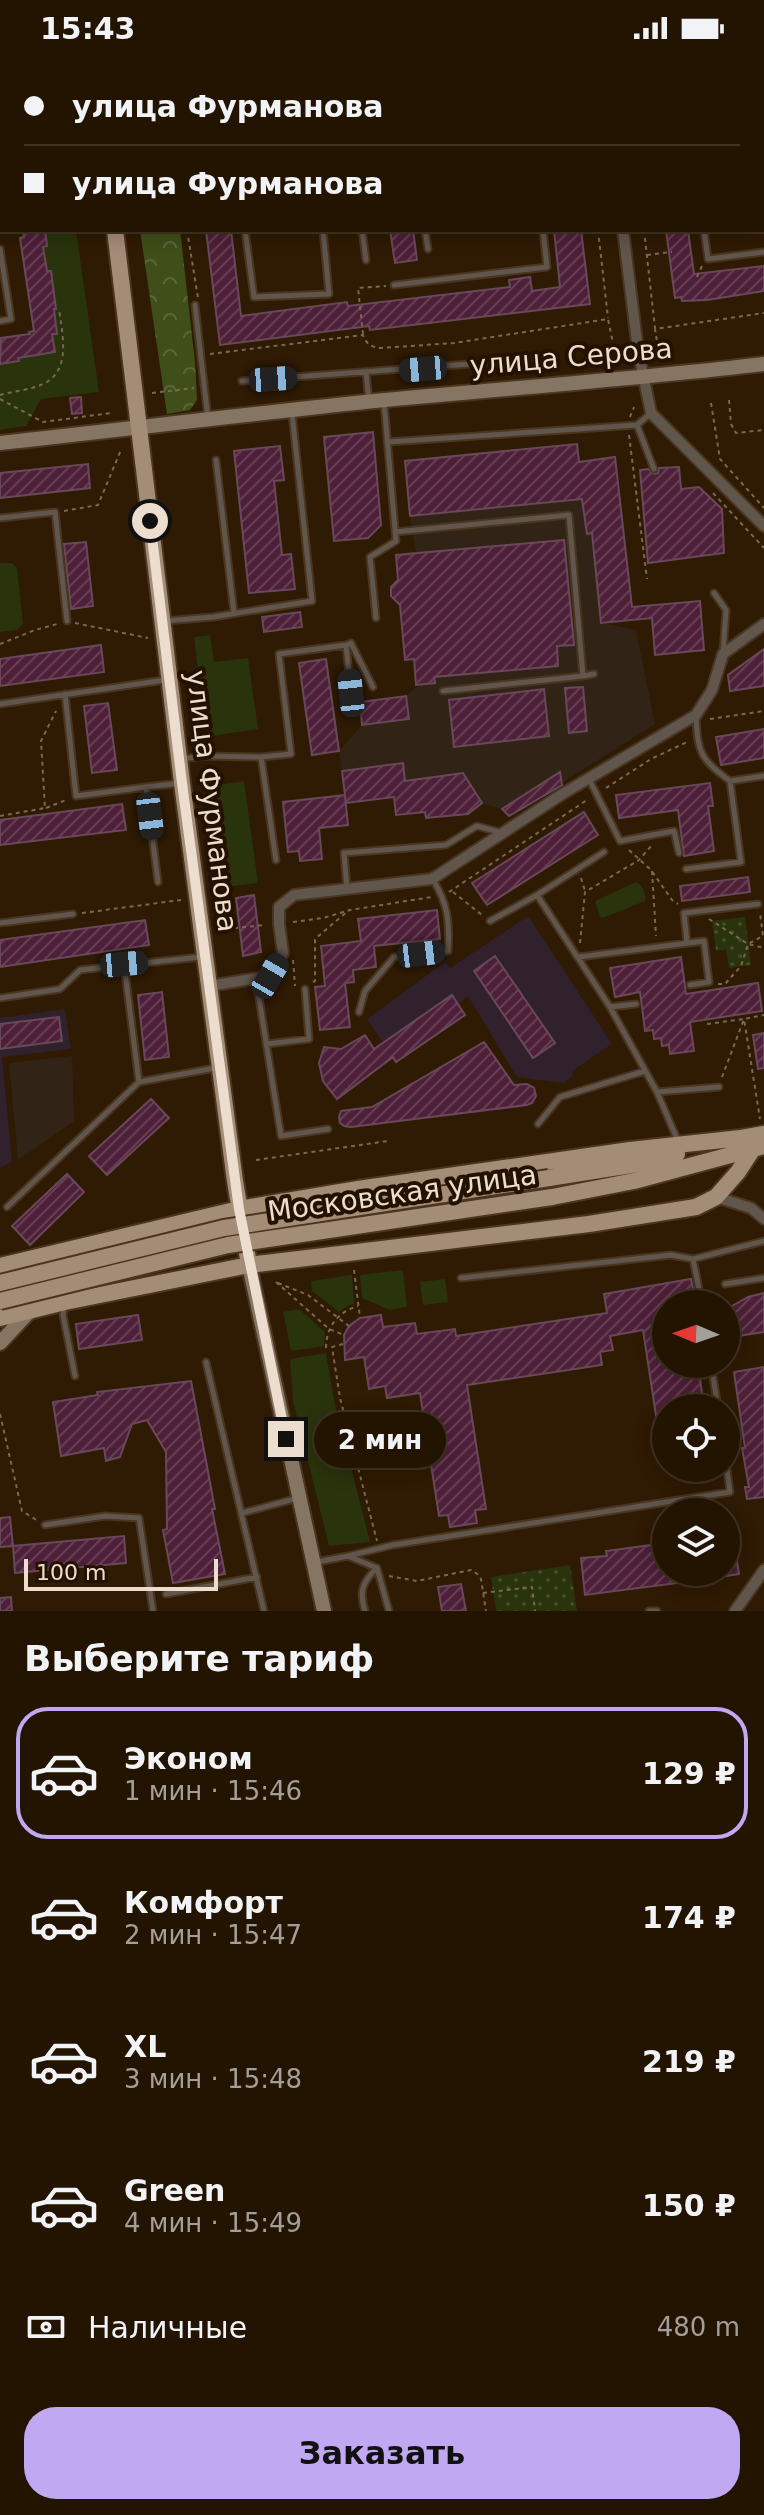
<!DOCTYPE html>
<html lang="ru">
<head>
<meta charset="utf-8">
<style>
  body { margin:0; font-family:"DejaVu Sans",sans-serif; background:#2b1d0c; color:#f1f3f6; height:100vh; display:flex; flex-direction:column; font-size:30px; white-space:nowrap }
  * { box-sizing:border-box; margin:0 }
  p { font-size:26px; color:#a39e99 }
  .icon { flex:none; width:44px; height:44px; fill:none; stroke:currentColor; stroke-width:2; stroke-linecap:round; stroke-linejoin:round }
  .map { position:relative; height:1555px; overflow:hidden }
  .drawer { display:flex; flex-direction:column; background:#231402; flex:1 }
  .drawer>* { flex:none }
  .top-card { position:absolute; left:0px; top:0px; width:764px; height:176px; box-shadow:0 4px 20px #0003,0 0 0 2px #403324; display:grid; align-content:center; height:176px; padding:0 24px; background:#231402 }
  .needle { width:52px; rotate:272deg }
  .fabs { position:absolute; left:652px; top:1234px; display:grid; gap:16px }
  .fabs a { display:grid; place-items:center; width:88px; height:88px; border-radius:50%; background:#231402; box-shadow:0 4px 20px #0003,0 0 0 2px #403324; font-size:40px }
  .scale { position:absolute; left:24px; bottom:20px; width:194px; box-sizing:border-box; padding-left:8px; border:4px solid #ecddcf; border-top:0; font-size:22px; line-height:28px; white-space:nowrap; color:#ecddcf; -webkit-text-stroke:6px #251100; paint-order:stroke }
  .end { position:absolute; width:36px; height:36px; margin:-18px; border:10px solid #ecddcf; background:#111; box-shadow:0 0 0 4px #111 }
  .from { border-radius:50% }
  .bubble { position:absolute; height:56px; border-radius:28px; background:#231402; box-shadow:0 4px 20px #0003,0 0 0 2px #403324; font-size:26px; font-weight:700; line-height:56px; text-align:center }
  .car { position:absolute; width:24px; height:48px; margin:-24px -12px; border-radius:10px; box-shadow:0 0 6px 2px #0007; background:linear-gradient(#222 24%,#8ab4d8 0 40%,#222 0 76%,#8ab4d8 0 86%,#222 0) }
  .top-card b { display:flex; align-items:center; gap:28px; height:76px; font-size:30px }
  .top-card b+b { border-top:2px solid #403324 }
  .top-card i { width:20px; height:20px; background:#f1f3f6 }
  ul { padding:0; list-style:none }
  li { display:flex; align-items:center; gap:24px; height:132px; margin:0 16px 12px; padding:0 8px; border:4px solid transparent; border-radius:32px }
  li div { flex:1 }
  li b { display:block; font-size:30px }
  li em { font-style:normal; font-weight:700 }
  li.active { border-color:#c1a8f3 }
  li>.icon { width:72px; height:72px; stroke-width:1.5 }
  h2 { padding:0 24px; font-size:36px; line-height:96px }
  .pay { display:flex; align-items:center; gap:20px; height:88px; padding:0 24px; font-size:30px }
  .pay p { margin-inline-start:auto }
  .primary-button { display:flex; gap:16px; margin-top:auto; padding:16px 24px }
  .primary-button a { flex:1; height:92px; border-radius:32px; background:#c1a8f3; color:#111; font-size:32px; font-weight:700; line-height:92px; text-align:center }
  .status { display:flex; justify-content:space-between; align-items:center; height:56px; padding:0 40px; background:#231402; direction:ltr }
  .status svg { height:22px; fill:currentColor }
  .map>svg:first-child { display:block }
  .commercial { fill:#30212d }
  .industrial { fill:#312417 }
  .grass { fill:#29330c }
  .forest { fill:url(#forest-crowns) }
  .park { fill:url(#park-dots) }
  .building { fill:url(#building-hatch); stroke:#694959; stroke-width:2 }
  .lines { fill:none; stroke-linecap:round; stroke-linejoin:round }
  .lane-casing { stroke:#493520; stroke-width:9 }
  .street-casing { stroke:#493520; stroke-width:14 }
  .secondary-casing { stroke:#493520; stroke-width:18 }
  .primary-casing { stroke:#493520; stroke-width:20 }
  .path { stroke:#7a6854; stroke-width:2; stroke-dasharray:4 4; stroke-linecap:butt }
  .lane { stroke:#61564c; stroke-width:5 }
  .street { stroke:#61564c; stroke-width:10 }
  .secondary { stroke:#877564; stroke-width:14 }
  .primary { stroke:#a48d77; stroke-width:16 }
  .primary-bridge-casing { stroke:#493520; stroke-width:20; stroke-linecap:butt }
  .primary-bridge { stroke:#a48d77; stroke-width:16 }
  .route { stroke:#ecddcf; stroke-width:10 }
  .labels { text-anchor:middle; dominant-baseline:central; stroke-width:8; stroke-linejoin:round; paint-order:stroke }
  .street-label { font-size:28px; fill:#ecddcf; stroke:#251100 }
</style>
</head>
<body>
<div class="status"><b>15:43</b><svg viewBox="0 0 49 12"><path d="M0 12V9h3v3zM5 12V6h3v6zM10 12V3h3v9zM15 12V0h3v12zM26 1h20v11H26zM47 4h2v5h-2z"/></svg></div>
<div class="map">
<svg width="764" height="1555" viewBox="0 0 764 1555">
  <defs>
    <pattern id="forest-crowns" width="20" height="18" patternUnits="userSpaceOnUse" patternTransform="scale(2)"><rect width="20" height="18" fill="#404e19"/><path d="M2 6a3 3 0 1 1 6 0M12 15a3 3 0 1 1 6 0" fill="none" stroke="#5c6739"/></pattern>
    <pattern id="park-dots" width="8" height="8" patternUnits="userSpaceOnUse" patternTransform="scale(2)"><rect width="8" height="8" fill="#29330c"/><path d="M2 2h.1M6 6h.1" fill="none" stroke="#48502e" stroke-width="1.8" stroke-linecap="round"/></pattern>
    <pattern id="building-hatch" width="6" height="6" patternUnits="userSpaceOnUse" patternTransform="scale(2)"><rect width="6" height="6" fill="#4d1f38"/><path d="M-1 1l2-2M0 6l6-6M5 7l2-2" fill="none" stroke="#673f54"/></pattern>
  </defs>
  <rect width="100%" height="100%" fill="#2f1a03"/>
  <path class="commercial" d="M528 860 612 988 572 1015 573 1020 563 1027 517 1021 468 940 458 948 465 959 396 1006 367 963 445 906 450 912Z
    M65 953 71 993 2 1001 12 1106 0 1112V962Z"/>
  <path class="industrial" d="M582 443 587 477H592L601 567 636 574 655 668 509 760 502 753 482 747 463 717 405 725 402 707 342 715 339 695 362 669 409 663 406 640 421 628 416 622 414 603 405 604 400 548 394 544 390 535 398 524 396 499 416 497 410 460Z
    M72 1000 74 1065 18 1104 9 1007Z"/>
  <path class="grass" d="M45 174H76L99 336 41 343 26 370 0 374V308L18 305V302L54 296 52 278 57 277 54 253 56 252 51 215H47L43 191 47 190Z
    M0 507H12L17 512 23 568 17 574 0 576Z
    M210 579 214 606 248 602 258 673 206 681 194 581Z
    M244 725 258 827 226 831 213 730Z
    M636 826C642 828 647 839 645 845L603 862 600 861 595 845Z
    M403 1214 407 1251 390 1254 362 1242 360 1219Z
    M352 1219 354 1248 347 1250 339 1256 312 1235 311 1225Z
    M445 1223 448 1246 423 1249 420 1226Z
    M299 1253 325 1276 324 1290 291 1295 283 1256Z
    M326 1297 334 1344 370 1486 329 1490 293 1345 290 1303Z"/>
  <path class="forest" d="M140 174H180L195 306 197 344 190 354 167 358Z"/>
  <path class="park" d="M745 861 751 909 729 912 726 893 716 895 712 865Z
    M570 1509 577 1555H496L491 1521Z"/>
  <path class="building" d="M23 174H45L47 190 43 191 47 215H51L56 253H54L57 278H52L55 296 18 302 19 305 0 308 1 282 30 278 29 276 34 275 20 182 24 181Z
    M206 174H231L241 260 347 246 348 250 510 231 509 224 530 221 532 235 560 231 554 174H581L590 248 370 274 369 270 220 289Z
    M390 174H413L417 204 395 207Z
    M666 174H688L694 218 764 210V235L707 244 682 245 681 241 675 242Z
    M81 341 82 357 72 358 70 342Z
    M373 376 381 469 368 482 334 485 324 381Z
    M577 388 579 406 615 401 632 551 700 545 704 594 655 599 652 562 601 567 592 477 587 478 582 443 410 460 405 405Z
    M280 390 284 424 274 425 282 499 291 498 295 533 249 537 234 395Z
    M88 408 90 432 0 442V417Z
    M679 411 681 433 699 431 722 453 724 497 648 507 640 414 648 413 654 418 658 417 659 412Z
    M564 484 574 589 557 590 558 610 434 621 435 627 416 629 414 603 405 604 400 549 391 540V531L398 524 396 499Z
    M86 486 93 550 71 553 64 488Z
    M300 556 302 571 264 576 262 561Z
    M101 589 104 616 0 630V603Z
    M764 593V630L730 635 728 619Z
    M326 603 339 695 312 699 299 607Z
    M583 631 587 675 569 677 565 632Z
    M544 633 549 680 454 691 449 644Z
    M406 640 409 663 362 669 360 646Z
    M108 647 117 714 92 717 84 650Z
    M764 673V702L721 709 716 681Z
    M403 707 405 725 463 717 482 747 468 758 426 762 425 756 396 759 394 741 346 747 345 740 348 769 319 772 322 803 300 805 299 795 288 796 283 746 345 739 342 715Z
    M560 716 562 729 509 760 502 753Z
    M710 727 713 750H708L714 795 684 800 678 754 619 762 616 739Z
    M122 748 126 774 0 789V764Z
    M584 756 598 779 487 849 472 827Z
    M748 821 750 836 682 845 680 830Z
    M254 839 261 896 243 900 236 842Z
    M437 854 440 883 374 890 376 911 353 914 354 926 345 927 350 971 320 974 315 931 325 930 321 890 361 885 358 863Z
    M145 864 149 889 0 911V884Z
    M495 900 555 987 533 1002 474 915Z
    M681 901 686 938 758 927 762 955 690 966 694 995 670 998 669 989 662 990 661 982 654 983 653 974 645 975 640 936 615 941 610 912Z
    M162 936 169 1001 145 1004 138 939Z
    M452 939 465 959 396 1006 393 1001 337 1043 323 1025 319 1007 324 991 341 993 365 979 374 993Z
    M59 961 62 985 0 993V968Z
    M764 977V1012L758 1013 753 979Z
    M484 986 514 1029 527 1028 534 1032 536 1040 532 1047 527 1049 351 1071 344 1070 340 1067 339 1061 341 1055 372 1051Z
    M151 1043 169 1062 107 1119 89 1100Z
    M67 1118 84 1136 30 1189 12 1170Z
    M691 1223 696 1248H666V1308H698L704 1352H666V1386H660L643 1274 610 1280 613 1294 600 1296 602 1309 467 1329 486 1453 475 1454 477 1467 450 1471 448 1459 439 1460 420 1337 387 1342 385 1330 369 1333 364 1301 345 1304 344 1279 349 1270 360 1262 381 1259 383 1271 415 1267 417 1278 455 1273 456 1280 607 1257 604 1238Z
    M764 1237V1276L738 1280 732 1250 748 1241Z
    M138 1259 142 1284 79 1293 76 1268Z
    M764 1311V1441L747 1443 745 1431H749L742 1392H745L734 1316Z
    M191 1325 215 1453H212L225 1518 173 1527 163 1474 167 1473 166 1396 147 1364 132 1368 120 1401 106 1405 104 1392 61 1400 53 1346 98 1339 97 1336Z
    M10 1461 13 1490 0 1491V1462Z
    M726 1473H732L739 1518 726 1520Z
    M124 1480 126 1507 15 1517 13 1490Z
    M666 1487V1516H716L717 1522 585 1539 581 1502 607 1500 606 1495Z
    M461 1528 466 1555H442L438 1531Z
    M11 1541 12 1555H0V1542Z"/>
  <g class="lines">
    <g class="lane-casing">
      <path id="lane" d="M523 0 524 2
        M762 43 764 42
        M762 81 764 80
        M245 174 254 241 329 238 323 174
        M362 174 366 204
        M425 174 428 193
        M704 174 708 203 764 196
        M0 193 11 263 0 265
        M394 229 547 211 543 174
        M195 249 208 363
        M366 317 369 345
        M242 325 537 303
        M637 369 654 413
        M387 386 637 369 650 358
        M216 404 234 557
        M0 462 55 456 67 565
        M395 476 569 459 583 620 594 618
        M714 537 726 554 723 597
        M376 562 370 501 396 485 384 346
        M164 565 213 561 312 545 292 357
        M346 589 351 587 373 631
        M443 635 583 620
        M65 638 76 740 146 731
        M0 648 165 624
        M261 701 291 698 279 598 346 589 351 637
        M181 703 203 700 261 701 276 804
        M589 723 620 785 674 775 679 797
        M730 725 764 720
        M686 813 741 806 730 725C701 704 697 696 696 660
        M158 826 146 731 181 727
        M347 833 344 797 446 789 477 770 499 776
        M537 839 610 951 657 1036 678 1085
        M490 865 537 839 604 796
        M0 867 73 858
        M687 887 684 857 758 848
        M579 901 704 885 709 926 690 929
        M124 908 139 1026
        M256 923 281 1080 328 1073
        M0 942 60 933 80 914 200 901
        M610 951 636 948
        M359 956 365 935 394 901 448 895C450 868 448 847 433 824
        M266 988 309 983 305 933
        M657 1036 719 1031
        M538 1068 560 1041 645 1015
        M7 1151 139 1026 215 1012
        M693 1203 702 1248
        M461 1222 671 1199 693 1203 764 1185
        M725 1228 764 1222
        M64 1251 63 1259 75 1320
        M206 1306 264 1555
        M711 1308 718 1352
        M242 1457 298 1442
        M45 1469 105 1460 139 1462 153 1555
        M348 1500 393 1489 730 1436 726 1407
        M317 1506 348 1500 377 1512 389 1555
        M166 1538 257 1521
        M365 1555C359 1536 362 1526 377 1512
        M649 1555H657"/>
    </g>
    <g class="street-casing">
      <path id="street" d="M601 0 602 2
        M623 174 638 294 651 357 764 470
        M209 930 270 920 283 897 279 868V851L294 839 432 823 564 737 696 659 712 634 723 598 764 568
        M716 1141 751 1152 764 1163
        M735 1555 764 1514"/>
    </g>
    <g class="secondary-casing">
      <path id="secondary" d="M474 2 489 0
        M0 66H2
        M0 387C128 373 256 357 385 344 511 332 638 323 764 308
        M249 1209 324 1555
        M0 1287 30 1255"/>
    </g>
    <g class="primary-casing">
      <path id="primary" d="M92 0V2
        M115 174 182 727 235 1125 249 1209
        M730 1084 764 1078
        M549 1122 631 1109 677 1098
        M552 1141 634 1125 764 1090
        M0 1210 239 1153 358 1133 630 1094 741 1082
        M0 1262 65 1246 249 1209 589 1168 696 1151 716 1141 738 1116 753 1093"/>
    </g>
    <path class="path" d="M187 174 198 242
      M598 174 608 262
      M644 174 655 272
      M647 199 672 196
      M697 221 702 210
      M363 278 358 232 386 230
      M658 292 655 273 764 257
      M210 298 363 279C367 289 371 291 381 292L454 287 608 263 615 297
      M152 337 194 332
      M0 339C13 335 31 334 43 328 72 315 62 277 59 253
      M0 343 43 366 111 357
      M729 344 731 368 736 377 764 374
      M711 347 720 403 764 452
      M630 361 634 351
      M629 379 647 523
      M713 437 764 492
      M64 455 98 449 121 394
      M75 567 148 582
      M0 588 35 574 57 568
      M710 663 764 655
      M606 732 651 703 687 686
      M46 752 66 744
      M0 760 45 752 41 685 56 655
      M629 794 651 814 672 844 678 848
      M652 815 656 880
      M581 822 585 835
      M449 836 587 744
      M453 836 482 859
      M82 857 181 844
      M709 863 748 888 764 892
      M293 866 323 862 350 854 432 841
      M226 873 265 869
      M580 887 585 836 639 804 652 789
      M293 904 295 930
      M313 926 315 925V883L349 854
      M718 928H725L741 910 748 888 763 880 760 857
      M707 968 744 963 760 1063
      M722 1021 744 963 764 959
      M256 1104 388 1085
      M354 1214 360 1262
      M276 1226 329 1273 344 1279
      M278 1227 308 1239 349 1270
      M343 1288 332 1291 340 1342 377 1485
      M326 1292C326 1271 338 1256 358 1250
      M0 1358 22 1455 38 1465
      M389 1520 417 1525 471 1514 479 1519 481 1523 486 1555
      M483 1537 532 1531 535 1555"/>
    <use href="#lane" class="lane"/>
    <use href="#street" class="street"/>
    <use href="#secondary" class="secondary"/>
    <use href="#primary" class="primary"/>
    <g class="primary-bridge-casing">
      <path id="primary-bridge" d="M0 1227 224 1172 549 1122
        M0 1245 228 1189 552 1141"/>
    </g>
    <use href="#primary-bridge" class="primary-bridge"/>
  </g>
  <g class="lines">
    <path class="route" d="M150 465 182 727 239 1153 286 1383"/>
  </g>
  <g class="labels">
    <g class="street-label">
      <text transform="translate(571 301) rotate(-5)">улица Серова</text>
      <text transform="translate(212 745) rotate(83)">улица Фурманова</text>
      <text transform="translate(402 1137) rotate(-8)">Московская улица</text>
    </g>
  </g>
</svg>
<div class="fabs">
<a><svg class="needle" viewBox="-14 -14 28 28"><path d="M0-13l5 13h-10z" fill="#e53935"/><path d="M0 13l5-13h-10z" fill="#a39e99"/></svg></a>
<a><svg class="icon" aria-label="locate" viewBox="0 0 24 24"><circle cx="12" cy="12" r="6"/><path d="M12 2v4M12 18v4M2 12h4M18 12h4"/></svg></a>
<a><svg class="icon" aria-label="layers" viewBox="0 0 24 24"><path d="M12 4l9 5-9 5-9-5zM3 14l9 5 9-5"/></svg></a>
</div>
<div class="scale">100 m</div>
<i class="end from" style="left:150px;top:465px"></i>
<i class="end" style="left:286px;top:1383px"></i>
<div class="bubble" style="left:314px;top:1356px;width:132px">2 мин</div>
<i class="car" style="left:423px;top:313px;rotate:265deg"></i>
<i class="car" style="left:273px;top:323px;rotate:86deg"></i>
<i class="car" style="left:351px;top:637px;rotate:354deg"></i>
<i class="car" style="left:150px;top:760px;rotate:173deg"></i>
<i class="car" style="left:421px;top:898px;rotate:83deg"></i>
<i class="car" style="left:124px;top:908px;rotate:85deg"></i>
<i class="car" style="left:270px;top:920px;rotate:30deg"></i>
<div class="top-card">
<b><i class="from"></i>улица Фурманова</b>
<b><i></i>улица Фурманова</b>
</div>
</div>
<section class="drawer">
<h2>Выберите тариф</h2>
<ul>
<li class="active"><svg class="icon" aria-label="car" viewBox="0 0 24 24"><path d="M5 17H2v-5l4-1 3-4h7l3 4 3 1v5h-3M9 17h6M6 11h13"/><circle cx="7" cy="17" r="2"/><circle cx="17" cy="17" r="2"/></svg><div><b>Эконом</b><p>1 мин · 15:46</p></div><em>129 ₽</em></li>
<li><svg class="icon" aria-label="car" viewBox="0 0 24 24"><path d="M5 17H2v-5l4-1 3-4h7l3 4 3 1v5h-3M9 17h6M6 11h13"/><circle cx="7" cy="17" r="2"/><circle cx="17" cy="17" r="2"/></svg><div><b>Комфорт</b><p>2 мин · 15:47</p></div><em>174 ₽</em></li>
<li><svg class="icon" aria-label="car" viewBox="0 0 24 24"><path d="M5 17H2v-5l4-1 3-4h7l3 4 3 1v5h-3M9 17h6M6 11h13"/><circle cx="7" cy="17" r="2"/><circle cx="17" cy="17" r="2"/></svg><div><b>XL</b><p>3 мин · 15:48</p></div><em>219 ₽</em></li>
<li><svg class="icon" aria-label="car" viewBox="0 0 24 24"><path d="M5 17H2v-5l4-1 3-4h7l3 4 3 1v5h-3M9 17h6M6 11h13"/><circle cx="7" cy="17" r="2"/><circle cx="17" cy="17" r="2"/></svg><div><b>Green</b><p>4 мин · 15:49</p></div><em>150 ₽</em></li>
</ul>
<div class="pay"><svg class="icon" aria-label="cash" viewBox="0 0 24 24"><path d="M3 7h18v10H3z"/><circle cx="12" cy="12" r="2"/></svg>Наличные<p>480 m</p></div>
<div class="primary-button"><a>Заказать</a></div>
</section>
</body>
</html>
